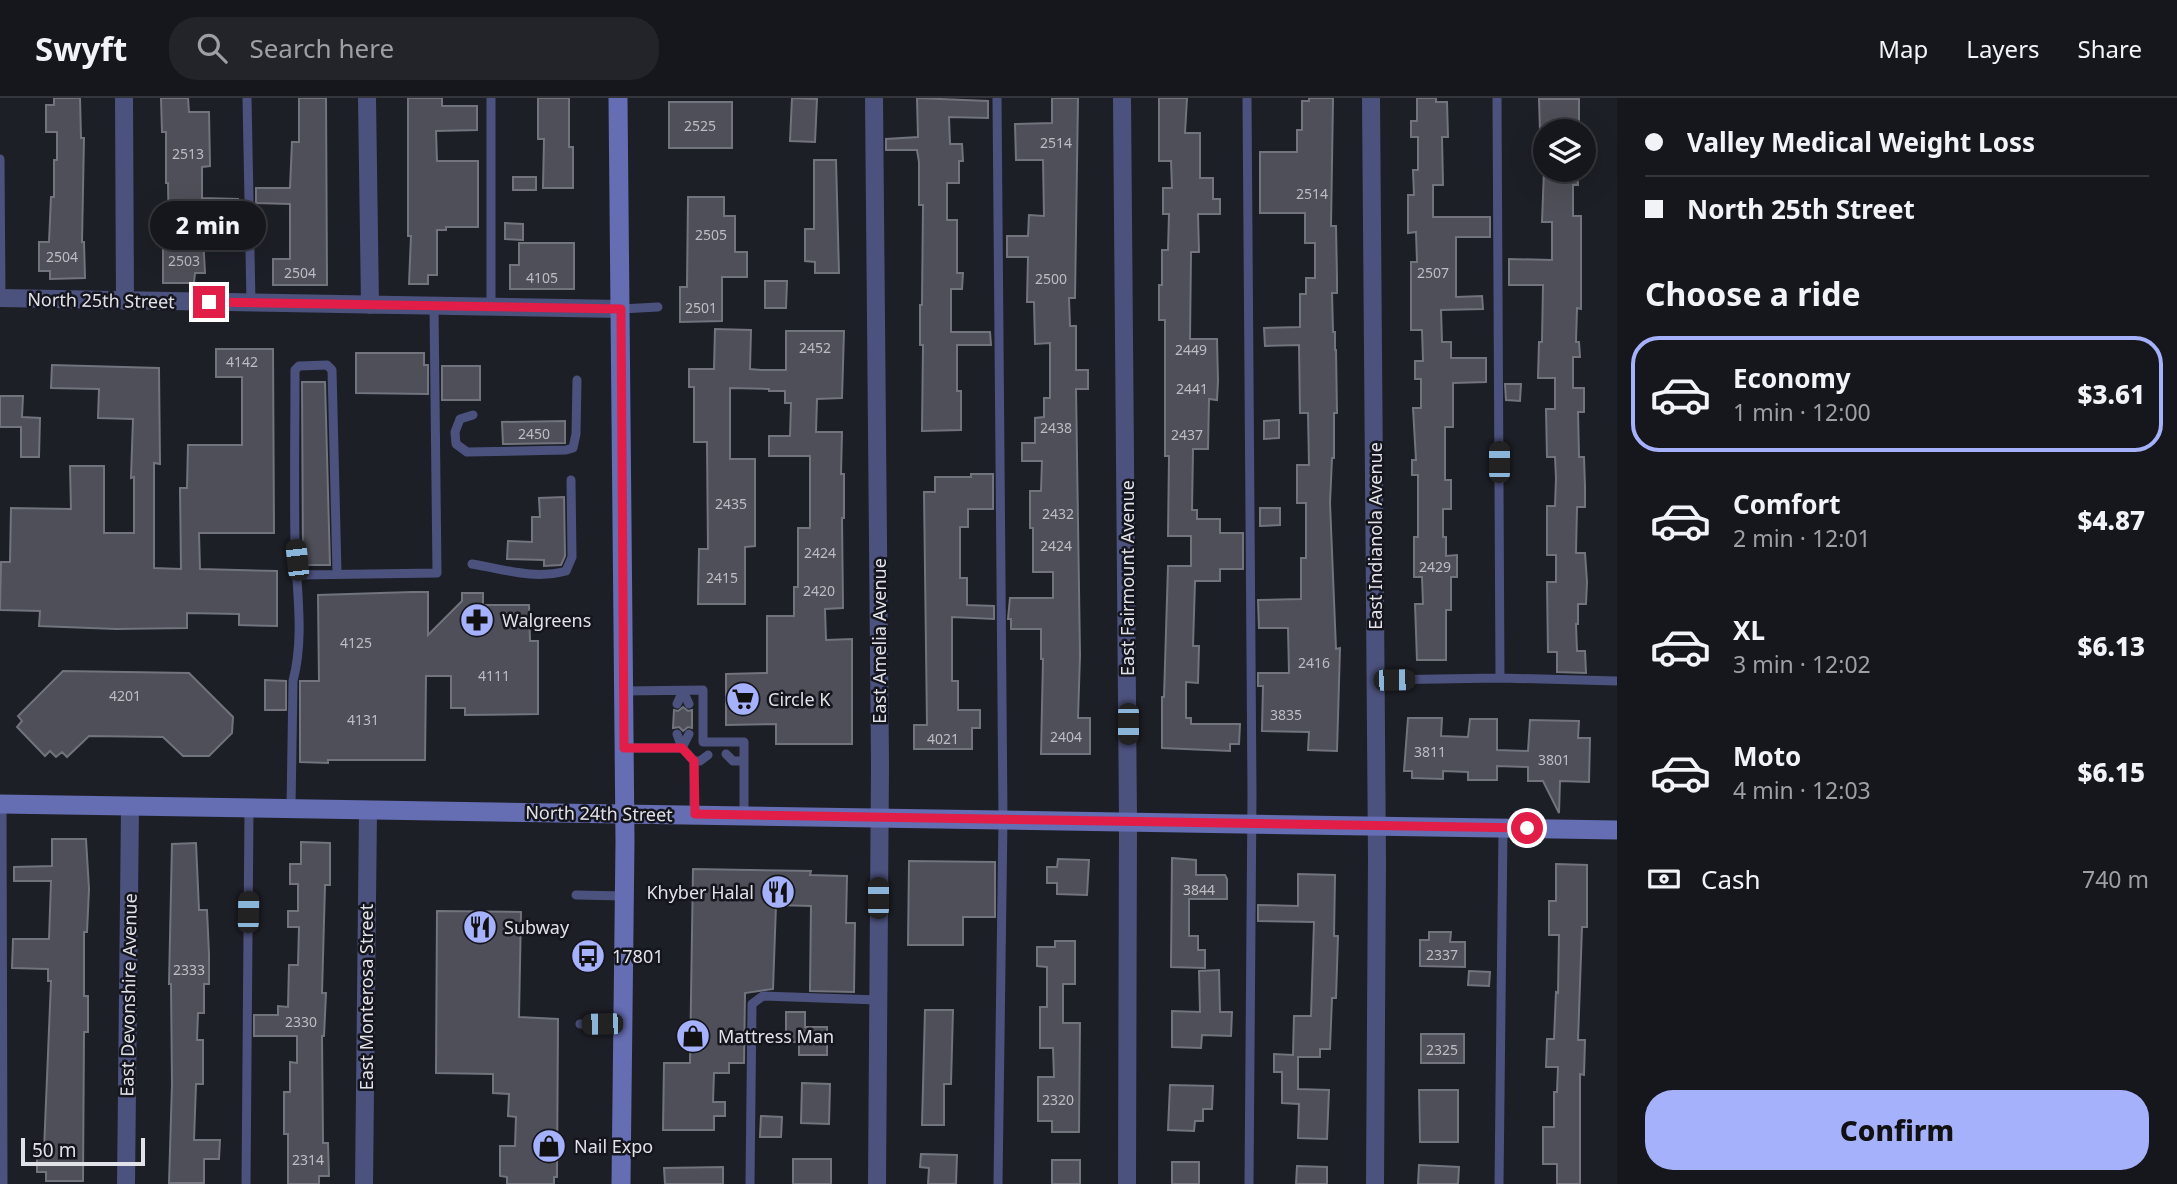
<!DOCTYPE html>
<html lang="en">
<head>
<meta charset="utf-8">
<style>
  body { margin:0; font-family:"Noto Sans",sans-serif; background:#232429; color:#f1f3f6; height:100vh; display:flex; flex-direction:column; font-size:26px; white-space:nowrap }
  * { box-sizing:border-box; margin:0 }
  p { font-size:23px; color:#9e9fa3 }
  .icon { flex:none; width:38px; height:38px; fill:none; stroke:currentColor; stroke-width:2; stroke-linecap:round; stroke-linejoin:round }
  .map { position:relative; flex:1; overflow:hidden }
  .panel { display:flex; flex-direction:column; background:#16171c; width:560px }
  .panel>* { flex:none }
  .banner { display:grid; align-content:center; height:154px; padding:0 28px; background:#16171c }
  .buttons { position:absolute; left:1533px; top:21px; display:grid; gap:14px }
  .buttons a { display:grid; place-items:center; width:63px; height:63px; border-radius:50%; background:#16171c; box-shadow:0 7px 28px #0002,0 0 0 2px #35363b; font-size:35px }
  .scale { position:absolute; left:21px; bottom:18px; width:124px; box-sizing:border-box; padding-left:7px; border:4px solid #e1e2e8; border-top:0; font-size:19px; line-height:24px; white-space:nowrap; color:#e1e2e8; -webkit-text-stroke:5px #14151d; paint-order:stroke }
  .end { position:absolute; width:32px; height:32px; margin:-16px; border:9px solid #e11d48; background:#fff; box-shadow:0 0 0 4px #fff }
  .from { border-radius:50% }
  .bubble { position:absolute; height:49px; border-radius:24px; background:#16171c; box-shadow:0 7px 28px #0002,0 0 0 2px #35363b; font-size:23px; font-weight:800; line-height:49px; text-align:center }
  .car { position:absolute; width:21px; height:42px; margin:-21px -10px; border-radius:9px; box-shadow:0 0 5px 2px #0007; background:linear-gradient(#222 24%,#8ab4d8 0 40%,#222 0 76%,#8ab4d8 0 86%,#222 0) }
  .banner b { display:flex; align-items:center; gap:24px; height:66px; font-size:26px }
  .banner b+b { border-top:2px solid #35363b }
  .banner i { width:18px; height:18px; background:#f1f3f6 }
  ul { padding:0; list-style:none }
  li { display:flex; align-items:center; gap:21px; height:116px; margin:0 14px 10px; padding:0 14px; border:4px solid transparent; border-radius:28px }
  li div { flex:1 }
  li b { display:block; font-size:26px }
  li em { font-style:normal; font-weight:800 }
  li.current { border-color:#a6b1fc }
  li>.icon { width:63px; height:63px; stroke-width:1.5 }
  h2 { padding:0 28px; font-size:32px; line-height:84px }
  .pay { display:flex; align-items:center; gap:18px; height:77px; padding:0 28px; font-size:26px }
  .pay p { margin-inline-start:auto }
  .action { display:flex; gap:14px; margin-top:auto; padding:14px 28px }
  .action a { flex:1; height:80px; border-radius:28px; background:#a6b1fc; color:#111; font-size:28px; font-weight:800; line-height:80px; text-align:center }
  header { display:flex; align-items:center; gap:42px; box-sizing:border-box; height:98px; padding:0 35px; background:#16171c; border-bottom:2px solid #35363b }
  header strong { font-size:33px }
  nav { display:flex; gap:38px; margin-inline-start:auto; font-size:24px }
  .search { width:490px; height:63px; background:#232429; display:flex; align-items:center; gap:18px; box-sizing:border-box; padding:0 24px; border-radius:28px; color:#9e9fa3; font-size:26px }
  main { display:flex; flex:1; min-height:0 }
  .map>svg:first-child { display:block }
  .building { fill:#4e4f58; stroke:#71737d; stroke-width:2 }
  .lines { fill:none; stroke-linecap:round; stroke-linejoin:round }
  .service { stroke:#4c527e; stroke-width:9 }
  .minor { stroke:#4c527e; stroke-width:18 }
  .secondary { stroke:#656db3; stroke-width:19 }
  .route { stroke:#e11d48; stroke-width:9 }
  .labels { text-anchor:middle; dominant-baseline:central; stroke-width:5; stroke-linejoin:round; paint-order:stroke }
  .number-label { font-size:14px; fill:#bcbdc4 }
  .street-label { font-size:18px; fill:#e1e2e8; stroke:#14151d }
  .poi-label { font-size:18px; fill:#e1e2e8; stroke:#14151d; text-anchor:start }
</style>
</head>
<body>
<header>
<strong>Swyft</strong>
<div class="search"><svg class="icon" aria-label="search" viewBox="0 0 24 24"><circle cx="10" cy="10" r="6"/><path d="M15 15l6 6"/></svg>Search here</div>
<nav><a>Map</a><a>Layers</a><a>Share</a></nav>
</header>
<main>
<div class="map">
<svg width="1617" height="1086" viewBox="0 0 1617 1086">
  <rect width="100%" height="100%" fill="#1d1f26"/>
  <path class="building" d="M54 0H80L81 40H84L82 144H84L85 180 50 181V173H39V144H49L51 99H54V62H57V34H46V7H54Z
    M161 0H188L189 14H209L210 68 202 69V100L238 101 237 121 202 120 205 175H195L194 185H163V142H169L168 85H166V34H162Z
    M299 0H326L327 187H273V161H290V106L256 105V90H290L292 44H299Z
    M408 0H442V8H477V32L436 33 437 63H478V129H446V132H437V177H428V186H409L411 138H408Z
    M538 0H569V49H573V90H543L544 41H538Z
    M792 0 817 1 815 44 790 43Z
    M917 0 988 3V20L949 19 950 46H962L963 63H959V85H947V122H957V175H963L962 191H951V234H990L991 247H957V293H961V332L922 333 923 247H920V207H922L923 107H919V64L917 52H886V41L918 39Z
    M1052 0H1078L1075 200H1069L1070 228H1076V272H1088V291H1076L1080 557 1078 620H1090V656H1041L1043 561H1041V531H1011V521H1008L1010 500H1053V474H1033V430H1030V393H1041L1042 363H1022V345H1035V320L1044 319V300H1050V245L1035 246 1034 204H1027L1028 159H1007V138H1028L1029 117 1044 118 1043 62H1016L1015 26 1052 25Z
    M1159 0H1187L1185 35H1200V80H1213V101H1220V116H1198L1199 154H1191L1190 241H1217L1218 283 1217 302 1209 301 1208 351H1193L1192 412H1197V421H1220V435H1243V471H1220V483H1195L1193 548H1199L1198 585 1186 584V620H1191V626H1240L1239 646H1230V653L1162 650V599H1164L1168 468H1191V438H1168L1169 358H1165V222H1159V187H1162V152H1168L1169 116H1163V90H1172L1171 63H1159Z
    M1309 0H1333L1331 128H1336L1337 180V195H1332L1333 234H1335V252H1336L1337 315H1334V360H1332L1330 405 1336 551 1340 550 1337 653 1308 652 1309 634 1262 633 1263 588H1258V575H1289L1288 530H1259L1258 502 1301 501V460H1306V405H1297V367H1309L1308 315H1300L1299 247 1265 248 1264 230 1300 229V196H1306V180H1315V145H1305V115H1260V54H1297V32H1302V3H1309Z
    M1417 0H1436V4H1447L1448 39H1442L1443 87H1433V119H1490V139H1456V199L1482 198 1483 211 1441 212 1442 244H1451V260H1486V284L1453 285V329H1445V382H1451V411H1443V439H1446V458L1457 457V479H1451V512H1446V562H1417L1415 506H1423L1422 479H1414V439H1418V377H1412V362H1416L1413 310H1421V281H1415V263H1423L1422 232H1411V164H1417L1416 134 1408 135V97H1414L1413 72H1418V39H1411V23H1417Z
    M1539 1H1579V33H1540Z
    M669 4H732V50H669Z
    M814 62H836L839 175H815V164L805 163V131H814Z
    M1544 72H1577L1578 87H1573V118H1581V211L1577 210 1576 244H1579L1580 259H1573V290H1584V314H1578L1579 359H1584L1585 389V409H1577L1576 455H1585L1587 484 1586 506H1578V526H1576L1577 553H1585L1586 575 1557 574V554H1548L1547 484H1556V457H1547V408H1555L1556 380 1555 359H1547L1546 311H1555V280H1538L1539 244H1542L1543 187H1509V161L1552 162V124H1542Z
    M513 79H536V92H513Z
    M688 99H724V118H735V154H747V179H722V223L680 224V189H687Z
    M505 125 523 126V142L505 141Z
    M519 145H574V191H510V167H519Z
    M765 183H787L786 210H765Z
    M715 231 751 232 750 271 761 272H786V233H844L842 300 817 301 816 334H842L841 376H844V420H842L843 510 825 511 826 542 852 541V646H776V626L726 627V576L767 575V518H794V489H798V430H810V358H769V338H790L791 305H785V293H769V291L730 290V361H755V448L745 449V506H698L699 451H708L707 344H694V289H689V271H714Z
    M216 251H273L274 435H199L200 471 277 473V528L239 527V516L187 515V530L116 531 39 528 40 513 0 512 1 464H10L11 410 71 411 70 368H104V435H134V379L131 380 133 321 98 320 99 291 51 290 52 267 159 270 160 366 154 365V470L181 471 180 390H187L188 347H242V279H216Z
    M356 255H424V267H428V296L356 295Z
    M442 268H480V302H442Z
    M302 284H325L330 467H303Z
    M1505 286H1521L1520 303 1506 302Z
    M0 298H23L22 319 40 320 39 359H21V329H0Z
    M1279 322V340L1264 341V323Z
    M565 323V345L503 346 502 324Z
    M971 376H993V411H968V429H960V480H967V507L994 508V521L952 519V583H958V612H980V630H972V651H914V627H927L924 394H935V379H971Z
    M564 399 565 458 561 467 544 468V462L507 461 508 443 532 444V419H540L539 400Z
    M1260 410H1280V427L1260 428Z
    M412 494H428V537L462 503V495H483V507H529L530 543H538V616L465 617V610H451V578H426L425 662H328V665L300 664V583H319L318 497Z
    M63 573 189 575 233 619 232 635 209 658H183L163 639 89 638 67 659 62 654 56 659 50 653 45 658 17 629 22 623 18 618Z
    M265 582 286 583V612H265Z
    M683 609 688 613 692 612V630L688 629 683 633 679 629 673 630 674 612 678 613Z
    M1408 620H1442L1441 638 1468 639 1470 621H1497V652L1528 653 1530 622 1579 623 1578 640H1590L1589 684 1560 683 1559 715 1543 683H1528V669L1497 668V682H1468V674L1443 673V681L1412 680V673H1404Z
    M52 741H86L89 791 87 834H84V898H88V934H84L83 1083H46V1074H37V1052H44L51 883H48V871L12 870 13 841H49L51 783H14V769L52 768Z
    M301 744 330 745V787H325L322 895H326L324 938H322L323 1045H328L329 1078H319V1086H288V1036H284V994H290V964L297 965V938H254V917H278V908L288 909 289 867H298L299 829H288V813H298V786H290V766H301Z
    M196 745 199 812H207L209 856V886H204V915H198L197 942H203V986H196L194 1042H220L219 1061H204V1085H169L172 986 171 886H169L172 746Z
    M1172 760 1196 762V777H1225L1227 781V801H1189V838H1198V852H1205V870L1171 869Z
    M1058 761 1089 762 1087 797 1057 796V785H1047V769H1057Z
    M909 763 995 764V819H963V847H908Z
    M1556 766 1587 767V829H1582L1578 942H1585L1584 977 1580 976V1086H1557V1066H1543V1029H1554V994H1557L1558 969H1546L1547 941H1554L1556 894 1558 895 1559 837H1549V803H1556Z
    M693 771 811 773 810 777 847 778 846 825H855L854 894 810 893 811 808 776 807 773 891 745 895 744 965H729V975H714L713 1004H725V1018H714V1032H663L664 965H690Z
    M1298 776 1335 777 1334 838H1338L1336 900H1332L1330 951H1320V959H1298V991L1329 992 1327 1041 1298 1040 1299 1006 1282 1005V974H1274V956L1293 957 1294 918H1311L1314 824 1258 823V807L1298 808Z
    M437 813 521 814 519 919 558 921 557 1079H554V1086H507V1079L500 1078V1048H515L516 1019 508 1018 509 996 493 995V976L436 975Z
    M1429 834H1451L1450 844H1465V869L1420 868V842H1429Z
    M1055 843H1075V886H1063V925H1080L1079 1034H1052V1023H1038V979H1054L1053 950H1040V909H1047V869L1037 868V849H1055Z
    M1219 872 1220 914H1232L1231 938 1202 937 1201 950 1172 949V913L1200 914 1199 873Z
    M1469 873 1490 874 1489 888 1468 887Z
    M925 912H953L951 986H944V1027H922Z
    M786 914H805V929H827V957H799V944H786Z
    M1421 936H1464V965H1421Z
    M802 985 830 986 829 1026 801 1025Z
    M1170 987 1213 988 1212 1011H1203V1023H1195L1194 1033 1168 1032Z
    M1419 992H1458V1044H1420Z
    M761 1018 782 1019 781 1039H760Z
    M921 1056 957 1057 956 1086H928L929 1070 920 1069Z
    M793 1061H831V1086H793Z
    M1052 1062H1080V1086H1052Z
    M1172 1064H1199V1086H1172Z
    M1419 1067 1459 1069 1458 1086H1418Z
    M1297 1068 1327 1069V1086H1296Z
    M723 1069V1086H665L664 1070Z"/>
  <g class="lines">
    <path class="service" d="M247 0 251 205
      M491 0V209
      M997 0 1003 721 998 1086
      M1247 0 1252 696 1249 1086
      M1497 0 1500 580
      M0 61 1 200
      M621 211 658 209
      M473 317 460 321 455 334 456 346 467 354 566 352 573 350 576 336 577 282
      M472 466C504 471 533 482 566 473L572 459 571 382
      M298 477 437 475 434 208
      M1376 582 1500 580 1617 583
      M624 593 703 592V644H744V717
      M677 606 683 593 689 606
      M677 636 682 650 689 636
      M624 650H682L694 663H700L708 657
      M726 656 733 663H744
      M694 663V716
      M2 706 3 1086
      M291 711 293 583C305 537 296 490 295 444 294 387 295 329 295 272L299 268 327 267 332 272 337 475
      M576 797 624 798
      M580 926H623
      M246 1086 249 711
      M750 1086 752 906 763 898 878 902
      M1499 1086 1503 731"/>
    <path class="minor" d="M124 0 125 203
      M367 0 370 207
      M874 0 880 667 877 1086
      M1122 0 1128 723 1127 1086
      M1371 0 1377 761 1375 1086
      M0 200 621 211
      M126 1086 130 709
      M364 1086 368 712"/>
    <path class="secondary" d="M618 0 625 743 621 1086
      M0 706 1617 732"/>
  </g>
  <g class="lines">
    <path class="route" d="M209 204 621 211 624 650H682L694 663 695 716 1527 730"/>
  </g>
  <defs>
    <g id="pharmacy-disc" transform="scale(1.75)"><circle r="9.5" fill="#a6b1fc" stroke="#14151d"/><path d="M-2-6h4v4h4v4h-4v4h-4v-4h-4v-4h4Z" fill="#111"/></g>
    <g id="supermarket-disc" transform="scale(1.75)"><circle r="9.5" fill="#a6b1fc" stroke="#14151d"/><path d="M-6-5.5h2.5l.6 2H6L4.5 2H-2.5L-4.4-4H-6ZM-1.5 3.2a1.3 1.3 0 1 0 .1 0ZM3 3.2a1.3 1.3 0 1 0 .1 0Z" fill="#111"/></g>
    <g id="restaurant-disc" transform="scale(1.75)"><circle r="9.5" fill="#a6b1fc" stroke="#14151d"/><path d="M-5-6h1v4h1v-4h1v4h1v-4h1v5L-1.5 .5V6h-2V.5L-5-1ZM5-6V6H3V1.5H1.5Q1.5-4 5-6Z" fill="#111"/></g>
    <g id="bus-disc" transform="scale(1.75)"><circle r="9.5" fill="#a6b1fc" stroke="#14151d"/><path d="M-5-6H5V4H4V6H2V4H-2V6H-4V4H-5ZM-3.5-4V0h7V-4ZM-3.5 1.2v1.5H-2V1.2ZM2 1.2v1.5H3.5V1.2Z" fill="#111"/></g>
    <g id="shop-disc" transform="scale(1.75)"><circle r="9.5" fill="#a6b1fc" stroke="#14151d"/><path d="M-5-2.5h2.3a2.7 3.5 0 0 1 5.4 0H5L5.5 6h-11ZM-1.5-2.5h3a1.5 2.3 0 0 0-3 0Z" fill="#111"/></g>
  </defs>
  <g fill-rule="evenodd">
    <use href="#pharmacy-disc" x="477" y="522"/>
    <use href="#supermarket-disc" x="743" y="601"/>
    <use href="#restaurant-disc" x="778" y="794"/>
    <use href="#restaurant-disc" x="480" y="829"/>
    <use href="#bus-disc" x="588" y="858"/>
    <use href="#shop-disc" x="693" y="938"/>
    <use href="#shop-disc" x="549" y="1048"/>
  </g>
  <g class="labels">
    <g class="number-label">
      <text x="700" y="27">2525</text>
      <text x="1056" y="44">2514</text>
      <text x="188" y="55">2513</text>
      <text x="1312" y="95">2514</text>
      <text x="711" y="136">2505</text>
      <text x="62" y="158">2504</text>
      <text x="184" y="162">2503</text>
      <text x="300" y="174">2504</text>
      <text x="1433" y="174">2507</text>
      <text x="542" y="179">4105</text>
      <text x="1051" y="180">2500</text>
      <text x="701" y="209">2501</text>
      <text x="815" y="249">2452</text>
      <text x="1191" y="251">2449</text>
      <text x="242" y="263">4142</text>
      <text x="1192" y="290">2441</text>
      <text x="1056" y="329">2438</text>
      <text x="534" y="335">2450</text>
      <text x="1187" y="336">2437</text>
      <text x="731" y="405">2435</text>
      <text x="1058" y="415">2432</text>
      <text x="1056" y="447">2424</text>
      <text x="820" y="454">2424</text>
      <text x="1435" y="468">2429</text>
      <text x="722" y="479">2415</text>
      <text x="819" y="492">2420</text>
      <text x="356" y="544">4125</text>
      <text x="1314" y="564">2416</text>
      <text x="494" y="577">4111</text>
      <text x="125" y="597">4201</text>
      <text x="1286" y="616">3835</text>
      <text x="363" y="621">4131</text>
      <text x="1066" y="638">2404</text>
      <text x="943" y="640">4021</text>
      <text x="1430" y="653">3811</text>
      <text x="1554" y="661">3801</text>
      <text x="1199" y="791">3844</text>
      <text x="1442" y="856">2337</text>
      <text x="189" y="871">2333</text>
      <text x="301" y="923">2330</text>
      <text x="1442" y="951">2325</text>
      <text x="1058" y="1001">2320</text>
      <text x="308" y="1061">2314</text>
    </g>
    <g class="street-label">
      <text transform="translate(101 202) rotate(1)">North 25th Street</text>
      <text transform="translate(1375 438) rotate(-90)">East Indianola Avenue</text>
      <text transform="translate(1127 480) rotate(-90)">East Fairmount Avenue</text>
      <text transform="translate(879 543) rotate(-90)">East Amelia Avenue</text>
      <text transform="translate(599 715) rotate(1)">North 24th Street</text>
      <text transform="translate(128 897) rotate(-89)">East Devonshire Avenue</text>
      <text transform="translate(366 899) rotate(-90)">East Monterosa Street</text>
    </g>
    <g class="poi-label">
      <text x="502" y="522">Walgreens</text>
      <text x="768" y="601">Circle K</text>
      <text x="754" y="794" text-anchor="end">Khyber Halal</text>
      <text x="504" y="829">Subway</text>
      <text x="612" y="858">17801</text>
      <text x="718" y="938">Mattress Man</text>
      <text x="574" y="1048">Nail Expo</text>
    </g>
  </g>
</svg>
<div class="buttons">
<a><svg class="icon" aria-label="layers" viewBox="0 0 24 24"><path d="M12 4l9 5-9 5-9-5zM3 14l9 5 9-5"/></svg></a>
</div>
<div class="scale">50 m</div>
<i class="end from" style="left:1527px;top:730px"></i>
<i class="end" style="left:209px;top:204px"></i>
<div class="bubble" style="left:150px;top:103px;width:116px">2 min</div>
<i class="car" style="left:1499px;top:364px;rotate:0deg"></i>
<i class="car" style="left:297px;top:462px;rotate:354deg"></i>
<i class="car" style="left:1394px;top:582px;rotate:89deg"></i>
<i class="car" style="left:1128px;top:626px;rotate:180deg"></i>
<i class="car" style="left:878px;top:800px;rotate:0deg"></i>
<i class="car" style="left:248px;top:814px;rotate:1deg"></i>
<i class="car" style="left:602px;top:926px;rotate:269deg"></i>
</div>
<section class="panel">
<div class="banner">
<b><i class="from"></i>Valley Medical Weight Loss</b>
<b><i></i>North 25th Street</b>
</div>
<h2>Choose a ride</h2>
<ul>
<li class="current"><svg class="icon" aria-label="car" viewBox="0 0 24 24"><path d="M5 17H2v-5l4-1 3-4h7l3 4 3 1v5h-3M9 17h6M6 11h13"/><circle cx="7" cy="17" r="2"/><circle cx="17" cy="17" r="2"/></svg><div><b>Economy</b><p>1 min · 12:00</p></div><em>$3.61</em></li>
<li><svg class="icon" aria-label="car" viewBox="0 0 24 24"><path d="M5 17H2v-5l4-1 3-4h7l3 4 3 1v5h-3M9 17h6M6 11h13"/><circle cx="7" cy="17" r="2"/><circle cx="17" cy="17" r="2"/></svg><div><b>Comfort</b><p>2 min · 12:01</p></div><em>$4.87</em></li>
<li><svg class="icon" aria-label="car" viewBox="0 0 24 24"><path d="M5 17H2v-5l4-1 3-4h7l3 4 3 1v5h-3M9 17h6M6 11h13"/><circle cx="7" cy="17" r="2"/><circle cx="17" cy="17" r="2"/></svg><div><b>XL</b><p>3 min · 12:02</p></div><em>$6.13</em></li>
<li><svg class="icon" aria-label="car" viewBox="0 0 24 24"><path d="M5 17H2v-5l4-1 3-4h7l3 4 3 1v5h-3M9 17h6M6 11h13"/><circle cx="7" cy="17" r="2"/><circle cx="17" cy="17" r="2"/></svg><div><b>Moto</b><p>4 min · 12:03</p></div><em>$6.15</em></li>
</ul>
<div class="pay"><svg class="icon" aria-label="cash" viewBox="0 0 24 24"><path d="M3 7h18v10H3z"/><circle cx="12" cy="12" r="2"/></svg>Cash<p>740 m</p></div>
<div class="action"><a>Confirm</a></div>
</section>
</main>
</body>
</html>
